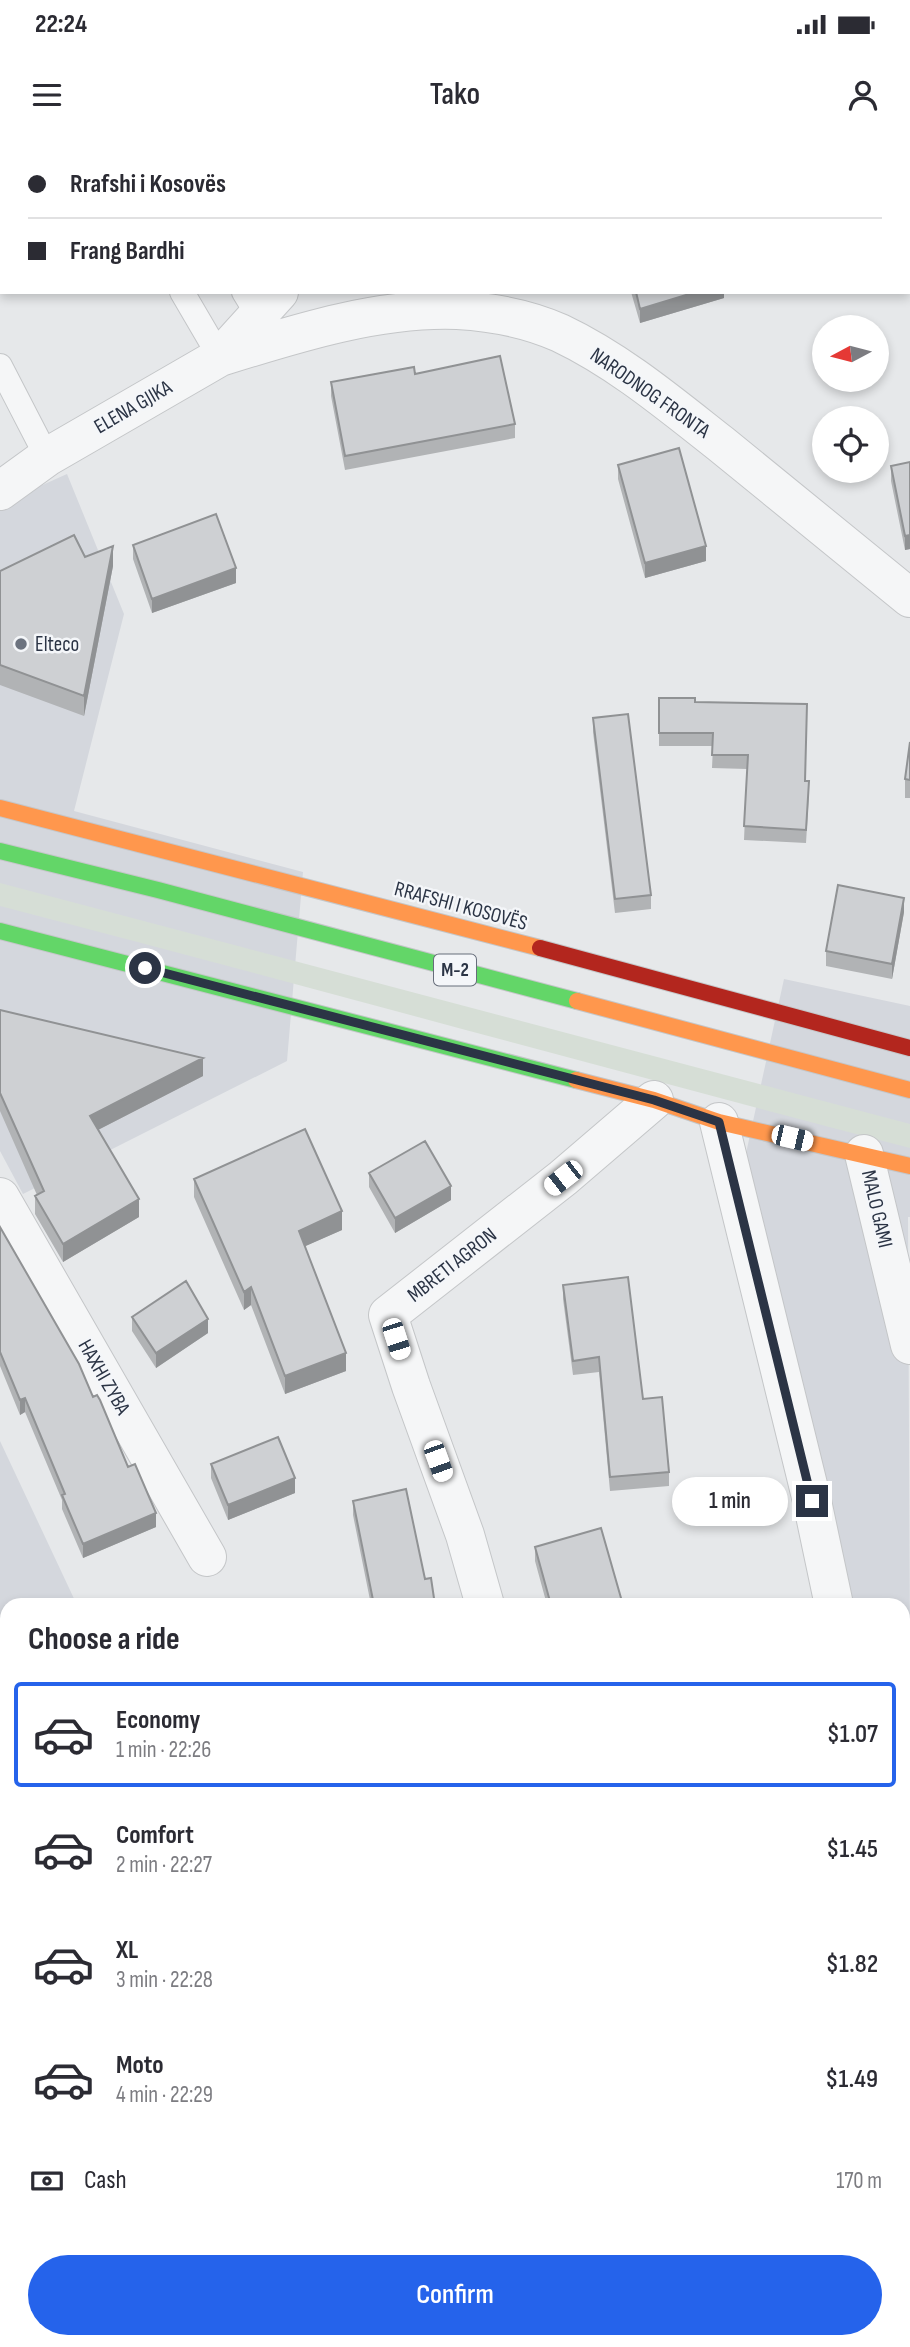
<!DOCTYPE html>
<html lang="en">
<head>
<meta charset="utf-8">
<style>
  body { margin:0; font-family:"Sofia Sans Condensed",sans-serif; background:#f7f7f7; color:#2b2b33; height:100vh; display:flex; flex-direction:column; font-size:26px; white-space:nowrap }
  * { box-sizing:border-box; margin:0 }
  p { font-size:23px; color:#7c7c81 }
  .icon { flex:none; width:38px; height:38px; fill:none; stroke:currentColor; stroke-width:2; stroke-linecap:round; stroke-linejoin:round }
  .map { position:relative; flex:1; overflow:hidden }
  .panel { position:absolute; left:0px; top:1458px; width:910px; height:751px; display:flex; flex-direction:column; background:#fff; border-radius:21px 21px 0 0; box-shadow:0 4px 10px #0003 }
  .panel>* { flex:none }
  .banner { position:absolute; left:0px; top:0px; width:910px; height:154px; box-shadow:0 4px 10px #0003; display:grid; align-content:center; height:154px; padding:0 28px; background:#fff }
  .needle { width:46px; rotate:263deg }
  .buttons { position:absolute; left:812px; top:175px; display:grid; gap:14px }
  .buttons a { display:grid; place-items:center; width:77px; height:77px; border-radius:50%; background:#fff; box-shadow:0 4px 10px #0003; font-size:35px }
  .end { position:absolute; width:32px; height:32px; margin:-16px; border:9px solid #2b3445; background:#fff; box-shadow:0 0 0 4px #fff }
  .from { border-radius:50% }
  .bubble { position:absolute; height:49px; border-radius:24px; background:#fff; box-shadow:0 4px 10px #0003; font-size:23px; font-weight:600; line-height:49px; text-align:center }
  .car { position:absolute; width:21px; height:42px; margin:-21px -10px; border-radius:9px; box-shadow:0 0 5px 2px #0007; background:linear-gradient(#fff 24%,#345 0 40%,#fff 0 76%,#345 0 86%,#fff 0) }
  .banner b { display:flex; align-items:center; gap:24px; height:66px; font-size:26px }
  .banner b+b { border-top:2px solid #e1e1e2 }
  .banner i { width:18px; height:18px; background:#2b2b33 }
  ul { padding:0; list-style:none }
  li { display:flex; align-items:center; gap:21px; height:105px; margin:0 14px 10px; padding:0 14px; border:4px solid transparent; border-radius:7px }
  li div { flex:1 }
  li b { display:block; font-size:26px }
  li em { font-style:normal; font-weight:600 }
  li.active { border-color:#2563eb }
  li>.icon { width:63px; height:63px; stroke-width:1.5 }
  h2 { padding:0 28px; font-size:32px; line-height:84px }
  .pay { display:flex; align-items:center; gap:18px; height:77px; padding:0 28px; font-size:26px }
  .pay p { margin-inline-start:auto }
  .primary-button { display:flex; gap:14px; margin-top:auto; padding:14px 28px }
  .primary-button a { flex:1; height:80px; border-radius:42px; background:#2563eb; color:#fff; font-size:28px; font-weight:600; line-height:80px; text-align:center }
  .status { display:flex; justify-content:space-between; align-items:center; height:49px; padding:0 35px; background:#fff; direction:ltr }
  .status svg { height:19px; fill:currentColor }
  header { display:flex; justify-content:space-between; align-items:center; height:91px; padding:0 28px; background:#fff; font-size:32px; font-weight:600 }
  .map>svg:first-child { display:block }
  .built { fill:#d4d7dd }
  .green { fill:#d6ded6 }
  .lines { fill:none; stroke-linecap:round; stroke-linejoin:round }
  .lane-casing { stroke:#c4c6c8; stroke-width:26 }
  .street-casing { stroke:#c4c6c8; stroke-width:40 }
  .fast-casing { stroke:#c4c6c8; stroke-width:18 }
  .slow-casing { stroke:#c4c6c8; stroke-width:18 }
  .jam-casing { stroke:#c4c6c8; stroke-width:18 }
  .lane { stroke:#f5f6f7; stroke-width:24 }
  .street { stroke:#f5f6f7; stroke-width:38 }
  .fast { stroke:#63d668; stroke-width:16 }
  .slow { stroke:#ff974d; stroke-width:16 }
  .jam { stroke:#b3261e; stroke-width:16 }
  .wall { fill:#b1b3b5 }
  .shaded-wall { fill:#909294 }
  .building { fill:#ced0d3; stroke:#909294; stroke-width:2 }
  .route { stroke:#2b3445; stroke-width:9 }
  .poi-dot { fill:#6c737f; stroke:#f4f6f9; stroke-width:2.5 }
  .labels { text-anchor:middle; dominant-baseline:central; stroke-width:5; stroke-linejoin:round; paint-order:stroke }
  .shield { fill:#f4f6f9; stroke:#676e7b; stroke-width:2 }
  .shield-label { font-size:19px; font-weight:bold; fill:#2b3445 }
  .street-label { font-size:21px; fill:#2b3445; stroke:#f4f6f9 }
  .poi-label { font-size:21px; fill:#2b3445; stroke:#f4f6f9; text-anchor:start }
</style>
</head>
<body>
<div class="status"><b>22:24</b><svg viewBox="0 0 49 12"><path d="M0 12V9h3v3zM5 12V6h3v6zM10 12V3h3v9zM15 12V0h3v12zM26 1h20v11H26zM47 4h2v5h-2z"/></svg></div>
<header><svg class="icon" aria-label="menu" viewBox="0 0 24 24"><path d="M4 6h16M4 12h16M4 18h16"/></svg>Tako<svg class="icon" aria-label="person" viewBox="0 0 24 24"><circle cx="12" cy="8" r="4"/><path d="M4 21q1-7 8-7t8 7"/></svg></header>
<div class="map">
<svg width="910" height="2207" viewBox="0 0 910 2207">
  <rect width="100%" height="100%" fill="#e6e8ea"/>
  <path class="built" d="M67 334 124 474 74 671 303 732 287 921 23 1054 0 1011V364Z
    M784 839 910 866V1077H908L910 1512 903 1513V1465H854L740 1041Z
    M0 1301 77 1465H7V1639L0 1643Z"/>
  <path class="green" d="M0 743 910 984V1008C606 929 304 845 0 766Z"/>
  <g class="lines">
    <g class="lane-casing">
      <path id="lane" d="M83 0 84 2
        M152 0 153 2
        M299 0 300 2
        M182 152 220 217
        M244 152 258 175
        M0 226 47 317"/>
    </g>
    <g class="street-casing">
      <path id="street" d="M410 2 411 0
        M220 217C294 194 378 167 457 170 491 172 529 179 560 193 619 221 670 264 721 304 784 355 847 406 910 458
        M0 351 47 317 220 217 279 152
        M719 982 812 1361 834 1465
        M864 1014 910 1205
        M0 1057 207 1417
        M485 1465 465 1395 411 1246 388 1175 563 1038 654 960
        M0 1665 7 1663
        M299 2202 300 2207
        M488 2202 489 2207
        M635 2202 636 2207"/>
    </g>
    <g class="fast-casing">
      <path id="fast" d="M0 711 158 750 577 861
        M0 791 576 940"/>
    </g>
    <g class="slow-casing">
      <path id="slow" d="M0 668 540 808
        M577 861 910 950
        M576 940 654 960 719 982 910 1026"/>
    </g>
    <g class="jam-casing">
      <path id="jam" d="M540 808 910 908"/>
    </g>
    <use href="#lane" class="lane"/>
    <use href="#street" class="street"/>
    <use href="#fast" class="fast"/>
    <use href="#slow" class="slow"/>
    <use href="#jam" class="jam"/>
  </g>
  <path class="wall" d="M631 152H724V158L640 183Z
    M415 234 515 284V298L345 330 331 256V242Z
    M910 322V409L905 410 891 341V326Z
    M618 325 706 421 645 438 618 339Z
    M133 405 236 443 152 473 133 419Z
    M85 417 113 426 84 576 0 545V431Z
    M659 558 695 562 805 641 809 654 806 703 744 700 747 629 712 628 713 606H659Z
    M593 578 651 755V769L615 773 593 592Z
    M910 602V658H905V639Z
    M904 772 892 839 826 826V811Z
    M0 870 203 936 98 990 139 1077 63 1122 35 1074V1056L37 1055 0 971Z
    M369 1033 451 1060 395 1093 369 1047Z
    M194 1039 342 1090 305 1106 346 1231 285 1254 251 1165 244 1170 194 1057Z
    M0 1087 93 1257 128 1327 156 1387 83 1418 62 1369V1360L25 1272 20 1275 0 1226Z
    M563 1145 643 1259 669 1332V1346L610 1351 599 1232 573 1235 563 1159Z
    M132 1177 208 1193 156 1228 132 1191Z
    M211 1324 295 1353 228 1380 211 1338Z
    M353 1361 425 1439 435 1465H371L353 1375Z
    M535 1407 623 1465H547L535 1421Z
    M7 1896V2011H6L0 1978V1898Z"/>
  <path class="shaded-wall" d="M696 152H724V158L640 183V169Z
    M910 395V409L905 410V396Z
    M113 406V426L84 576V556Z
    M706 406V421L645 438V423Z
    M236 428V443L152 473V459Z
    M904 758V772L892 839V824Z
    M203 918V936L90 994V976Z
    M451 1046V1060L395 1093V1078Z
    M139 1059V1077L63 1122V1104Z
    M342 1071V1090L299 1109V1091Z
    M251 1147V1165L244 1170V1152Z
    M208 1179V1193L156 1228V1213Z
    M346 1213V1231L285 1254V1236Z
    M25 1258V1272L20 1275V1260Z
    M295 1338V1353L228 1380V1365Z
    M156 1373V1387L83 1418V1404Z
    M7 1598V1623L0 1626V1601Z
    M7 1830V1844L0 1847V1832Z"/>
  <path class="building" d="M636 152H696L640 169Z
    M500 216 515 284 345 316 331 242 414 227 415 234Z
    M679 308 706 406 645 423 618 325Z
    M910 322V395L905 396 891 326Z
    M216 374 236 428 152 459 133 405Z
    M74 395 85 417 113 406 84 556 0 525V431Z
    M659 558H695V562L807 564 805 641H809L806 690 744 686 748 615H712L713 593H659Z
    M628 574 651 755 615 759 593 578Z
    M910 602V640L905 639Z
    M838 745 904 758 892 824 826 811Z
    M0 870 203 918 90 976 139 1059 63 1104 35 1056 44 1051 0 953Z
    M305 989 342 1071 299 1091 346 1213 285 1236 251 1147 244 1152 194 1039Z
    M425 1001 451 1046 395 1078 369 1033Z
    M0 1087 79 1224 93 1257 97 1255 100 1260 128 1327 135 1324 156 1373 83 1404 62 1355 65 1354 25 1258 20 1260 0 1212Z
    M628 1137 643 1259 662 1257 669 1332 610 1337 599 1217 573 1221 563 1145Z
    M186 1141 208 1179 156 1213 132 1177Z
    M278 1297 295 1338 228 1365 211 1324Z
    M406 1349 425 1439 431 1438 435 1465H374L353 1361Z
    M601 1388 623 1465H551L535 1407Z
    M7 1508V1598L0 1601V1511Z
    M0 1702 7 1747V1830L0 1832Z
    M7 1896V1997H6L0 1964V1898Z
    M340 2202H434L435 2207H341Z"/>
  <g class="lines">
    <path class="route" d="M145 828 654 960 719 982 812 1361"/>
  </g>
  <circle class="poi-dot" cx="21" cy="504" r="7"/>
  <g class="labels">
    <rect class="shield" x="434" y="814.5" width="42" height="31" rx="5"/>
    <g class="shield-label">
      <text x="455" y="830">M-2</text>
    </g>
    <g class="street-label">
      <text transform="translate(650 253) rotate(35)">NARODNOG FRONTA</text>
      <text transform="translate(133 267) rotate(-30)">ELENA GJIKA</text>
      <text transform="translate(461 766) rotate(15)">RRAFSHI I KOSOVËS</text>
      <text transform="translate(877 1069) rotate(77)">MALO GAMI</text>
      <text transform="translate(452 1125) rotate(-38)">MBRETI AGRON</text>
      <text transform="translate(104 1237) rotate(60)">HAXHI ZYBA</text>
    </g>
    <g class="poi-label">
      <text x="35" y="504">Elteco</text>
    </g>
  </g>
</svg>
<div class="buttons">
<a><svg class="needle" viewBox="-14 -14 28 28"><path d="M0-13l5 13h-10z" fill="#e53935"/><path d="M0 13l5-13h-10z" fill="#7c7c81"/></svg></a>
<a><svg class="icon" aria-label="locate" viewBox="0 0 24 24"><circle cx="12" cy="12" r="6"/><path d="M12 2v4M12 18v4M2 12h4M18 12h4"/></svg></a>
</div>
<i class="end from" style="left:145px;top:828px"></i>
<i class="end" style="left:812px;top:1361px"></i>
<div class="bubble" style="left:672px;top:1337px;width:116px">1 min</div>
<i class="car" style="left:792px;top:998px;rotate:103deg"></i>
<i class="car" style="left:563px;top:1038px;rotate:232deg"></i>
<i class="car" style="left:396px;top:1199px;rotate:162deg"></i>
<i class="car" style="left:438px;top:1321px;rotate:160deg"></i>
<div class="banner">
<b><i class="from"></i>Rrafshi i Kosovës</b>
<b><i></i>Frang Bardhi</b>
</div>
<section class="panel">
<h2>Choose a ride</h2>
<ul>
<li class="active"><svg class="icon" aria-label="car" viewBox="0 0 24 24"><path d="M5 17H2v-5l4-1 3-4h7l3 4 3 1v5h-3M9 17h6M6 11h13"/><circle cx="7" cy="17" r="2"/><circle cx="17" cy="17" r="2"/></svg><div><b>Economy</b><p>1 min · 22:26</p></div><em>$1.07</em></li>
<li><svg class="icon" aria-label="car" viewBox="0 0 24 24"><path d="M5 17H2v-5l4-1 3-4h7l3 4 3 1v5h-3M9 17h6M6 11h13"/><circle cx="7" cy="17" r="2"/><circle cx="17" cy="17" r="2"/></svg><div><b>Comfort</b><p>2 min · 22:27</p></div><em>$1.45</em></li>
<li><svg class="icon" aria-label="car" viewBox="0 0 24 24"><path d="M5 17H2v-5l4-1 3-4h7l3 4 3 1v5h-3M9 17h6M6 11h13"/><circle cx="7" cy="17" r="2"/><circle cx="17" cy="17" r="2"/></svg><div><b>XL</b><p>3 min · 22:28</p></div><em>$1.82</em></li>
<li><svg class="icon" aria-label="car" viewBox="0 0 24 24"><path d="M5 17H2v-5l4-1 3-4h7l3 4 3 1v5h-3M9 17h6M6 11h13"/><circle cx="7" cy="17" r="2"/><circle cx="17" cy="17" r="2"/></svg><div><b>Moto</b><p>4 min · 22:29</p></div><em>$1.49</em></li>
</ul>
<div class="pay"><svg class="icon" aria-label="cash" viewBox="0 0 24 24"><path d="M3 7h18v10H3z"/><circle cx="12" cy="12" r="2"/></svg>Cash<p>170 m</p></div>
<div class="primary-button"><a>Confirm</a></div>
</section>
</div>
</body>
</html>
